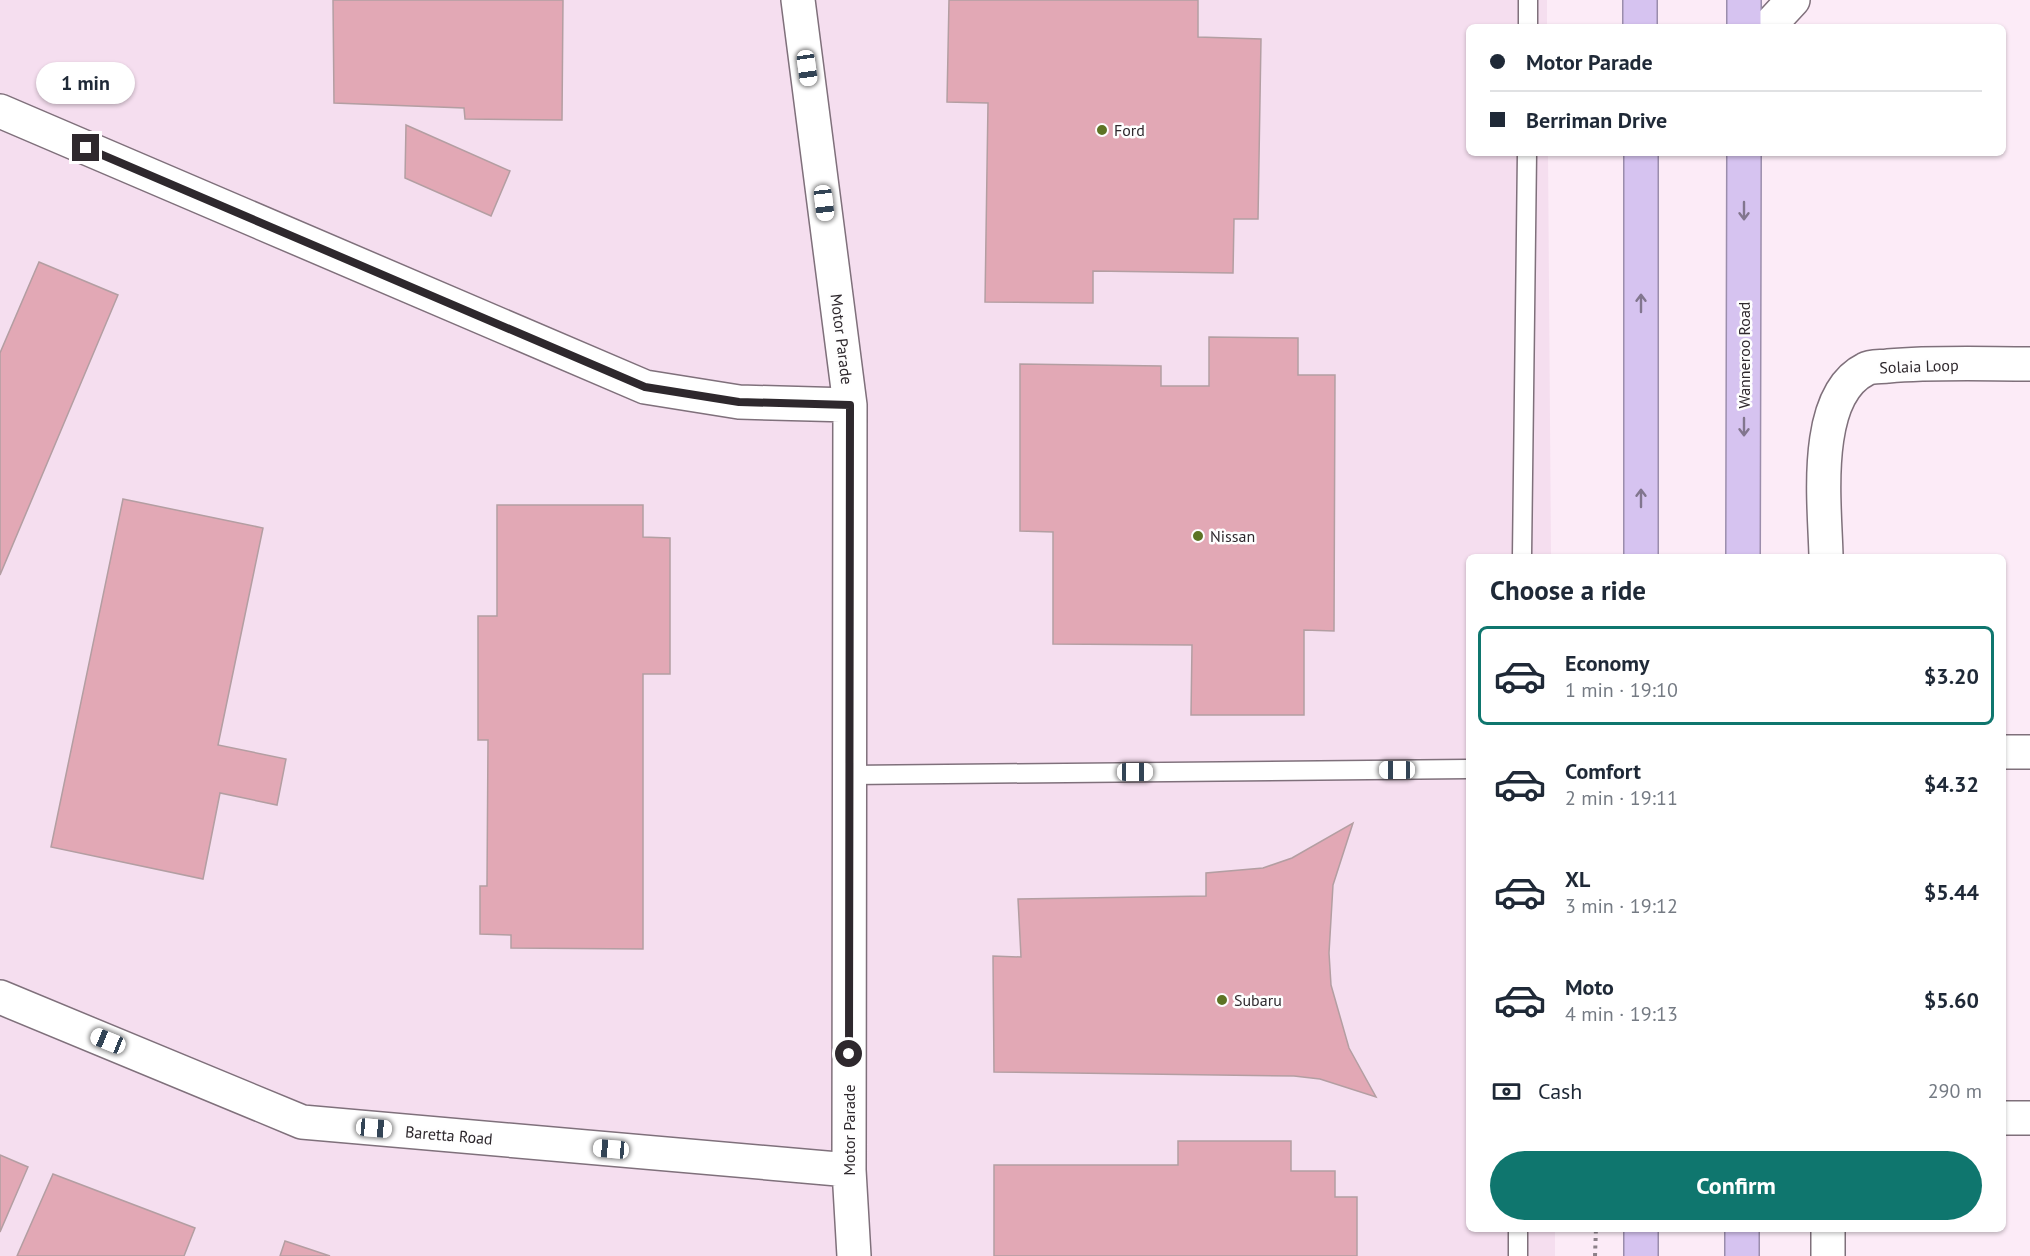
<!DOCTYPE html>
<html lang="en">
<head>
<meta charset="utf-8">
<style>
  body { margin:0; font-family:"PT Sans",sans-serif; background:#f6f6f7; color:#1f2937; height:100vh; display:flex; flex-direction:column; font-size:22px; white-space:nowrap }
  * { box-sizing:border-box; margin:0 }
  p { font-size:20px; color:#747a83 }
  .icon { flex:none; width:33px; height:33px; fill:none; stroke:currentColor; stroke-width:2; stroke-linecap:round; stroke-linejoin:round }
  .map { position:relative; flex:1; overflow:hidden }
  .drawer { position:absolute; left:1466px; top:554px; width:540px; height:678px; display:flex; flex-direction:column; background:#fff; border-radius:9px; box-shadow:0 2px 4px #0004 }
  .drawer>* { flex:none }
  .banner { position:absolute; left:1466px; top:24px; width:540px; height:132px; border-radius:9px; box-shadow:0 2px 4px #0004; display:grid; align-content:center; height:132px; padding:0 24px; background:#fff }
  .end { position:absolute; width:27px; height:27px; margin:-14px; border:8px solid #2e282d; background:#fff; box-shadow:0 0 0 3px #fff }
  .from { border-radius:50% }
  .bubble { position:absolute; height:42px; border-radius:21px; background:#fff; box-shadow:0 2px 4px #0004; font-size:20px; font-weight:700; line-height:42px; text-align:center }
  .car { position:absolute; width:18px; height:36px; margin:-18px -9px; border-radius:8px; box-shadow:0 0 4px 2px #0007; background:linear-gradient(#fff 24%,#345 0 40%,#fff 0 76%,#345 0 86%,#fff 0) }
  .banner b { display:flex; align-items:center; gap:21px; height:57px; font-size:22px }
  .banner b+b { border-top:2px solid #e0e1e3 }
  .banner i { width:15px; height:15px; background:#1f2937 }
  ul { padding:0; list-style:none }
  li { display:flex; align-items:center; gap:18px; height:99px; margin:0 12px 9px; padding:0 12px; border:3px solid transparent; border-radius:9px }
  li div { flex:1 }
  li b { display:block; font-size:22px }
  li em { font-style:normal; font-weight:700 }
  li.current { border-color:#0f766e }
  li>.icon { width:54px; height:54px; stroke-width:1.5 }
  h2 { padding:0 24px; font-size:27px; line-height:72px }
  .pay { display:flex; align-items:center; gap:15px; height:66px; padding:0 24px; font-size:22px }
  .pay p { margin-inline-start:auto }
  .cta { display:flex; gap:12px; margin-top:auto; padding:12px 24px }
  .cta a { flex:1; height:69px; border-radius:36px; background:#0f766e; color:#fff; font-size:24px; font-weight:700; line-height:69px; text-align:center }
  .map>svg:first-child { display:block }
  .built { fill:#f5deef }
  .building { fill:#e2a8b5; stroke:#b39ea2; stroke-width:1.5 }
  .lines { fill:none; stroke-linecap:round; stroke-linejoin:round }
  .lane-casing { stroke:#7f707b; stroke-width:21 }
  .street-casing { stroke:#7f707b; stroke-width:36 }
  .highway-casing { stroke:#9b8dac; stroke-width:36 }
  .path { stroke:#8c8189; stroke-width:4; stroke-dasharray:3 4.5; stroke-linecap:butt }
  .lane { stroke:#fff; stroke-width:18 }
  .street { stroke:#fff; stroke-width:33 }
  .highway { stroke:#d6c3f0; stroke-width:33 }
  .oneway { stroke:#82768e }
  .route { stroke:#2e282d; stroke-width:8 }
  .poi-dot { fill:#5d7324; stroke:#fefefe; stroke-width:2 }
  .labels { text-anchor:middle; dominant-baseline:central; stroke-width:5; stroke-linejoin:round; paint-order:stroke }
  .poi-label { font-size:16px; fill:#2e282d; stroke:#fefefe; text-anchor:start }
  .street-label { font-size:16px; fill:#2e282d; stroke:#fefefe }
</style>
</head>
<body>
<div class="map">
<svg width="2030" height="1256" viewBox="0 0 2030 1256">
  <rect width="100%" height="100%" fill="#fcebf7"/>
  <path class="built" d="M0 0H1547V27H1468V153H1548L1551 556H1468V1228L1555 1229V1256H0Z"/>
  <path class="building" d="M333 0H563L562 120 465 119 464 108 334 103Z
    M949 0H1198V37L1261 39 1258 219H1234L1233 273 1093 271V303L985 302 988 103 947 102Z
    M406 125 510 171 491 216 405 178Z
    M39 262 118 295 0 575V353Z
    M1209 337 1298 338V375H1335L1334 631 1304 630V715H1191L1192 645 1053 644V532L1020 531V364L1161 366V386H1209Z
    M123 499 263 528 218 745 286 759 277 805 220 793 203 879 51 847Z
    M497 505H643V537L670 538V674H643V949L511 948V935L480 934V886H487L488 740H478V616H497Z
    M1353 823 1333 885 1329 953 1331 985 1349 1048 1376 1097 1320 1079 1294 1076 994 1072 993 956 1021 957 1018 899 1206 896V873L1263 868 1292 858Z
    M1178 1141H1291V1171H1335V1197H1357V1256H994V1165H1178Z
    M0 1155 28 1167 0 1232Z
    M53 1174 195 1228 184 1256H17Z
    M285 1241 330 1256H280Z"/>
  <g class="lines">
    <g class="lane-casing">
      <path id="lane" d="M1528 27V0
        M1522 556 1527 153
        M850 775 1468 769
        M1518 1256V1228"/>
    </g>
    <g class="street-casing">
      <path id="street" d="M798 0 850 405 849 1170 854 1256
        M1768 27 1793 0
        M0 111 645 387 739 402 850 405
        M1826 556C1825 506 1811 396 1866 369 1871 366 1882 367 1888 366 1935 362 1983 364 2030 364
        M2002 752H2030
        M0 997 302 1122 849 1170
        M2002 1118H2030
        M1828 1256V1228"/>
    </g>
    <g class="highway-casing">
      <path id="highway" d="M1640 0V27
        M1744 27V0
        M1641 153V556
        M1743 556 1744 153
        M1641 1228V1256
        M1742 1256V1228"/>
    </g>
    <path class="path" d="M1595 1256 1596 1228"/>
    <use href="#lane" class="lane"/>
    <use href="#street" class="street"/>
    <use href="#highway" class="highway"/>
  </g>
  <defs><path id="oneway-shaft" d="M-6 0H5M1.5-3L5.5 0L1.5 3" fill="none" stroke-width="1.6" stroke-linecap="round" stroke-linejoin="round" transform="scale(1.5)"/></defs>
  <g class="oneway">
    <use href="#oneway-shaft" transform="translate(1744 211) rotate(90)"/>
    <use href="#oneway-shaft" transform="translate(1641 303) rotate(-90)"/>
    <use href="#oneway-shaft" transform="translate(1744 427) rotate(90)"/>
    <use href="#oneway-shaft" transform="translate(1641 498) rotate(-90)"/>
  </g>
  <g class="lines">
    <path class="route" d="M86 148 645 387 739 402 850 405 849 1054"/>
  </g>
  <g class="poi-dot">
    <circle cx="1102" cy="130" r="6"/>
    <circle cx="1198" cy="536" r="6"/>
    <circle cx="1222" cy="1000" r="6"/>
  </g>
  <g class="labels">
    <g class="poi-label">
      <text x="1114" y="130">Ford</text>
      <text x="1210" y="536">Nissan</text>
      <text x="1234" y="1000">Subaru</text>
    </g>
    <g class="street-label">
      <text transform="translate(842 339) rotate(83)">Motor Parade</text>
      <text transform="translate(1744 355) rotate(-90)">Wanneroo Road</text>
      <text transform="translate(1919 366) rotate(-2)">Solaia Loop</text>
      <text transform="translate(849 1130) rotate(-90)">Motor Parade</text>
      <text transform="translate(449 1135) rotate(5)">Baretta Road</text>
    </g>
  </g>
</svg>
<i class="end from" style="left:849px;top:1054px"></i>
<i class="end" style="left:86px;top:148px"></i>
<div class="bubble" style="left:36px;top:62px;width:99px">1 min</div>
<i class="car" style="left:807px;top:68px;rotate:172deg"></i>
<i class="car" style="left:824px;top:203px;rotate:173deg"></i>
<i class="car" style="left:1397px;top:770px;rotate:270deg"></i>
<i class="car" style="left:1135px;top:772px;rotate:90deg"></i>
<i class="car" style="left:108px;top:1041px;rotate:292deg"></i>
<i class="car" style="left:374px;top:1128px;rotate:95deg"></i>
<i class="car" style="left:611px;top:1149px;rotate:275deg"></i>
<div class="banner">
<b><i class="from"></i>Motor Parade</b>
<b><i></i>Berriman Drive</b>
</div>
<section class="drawer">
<h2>Choose a ride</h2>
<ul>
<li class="current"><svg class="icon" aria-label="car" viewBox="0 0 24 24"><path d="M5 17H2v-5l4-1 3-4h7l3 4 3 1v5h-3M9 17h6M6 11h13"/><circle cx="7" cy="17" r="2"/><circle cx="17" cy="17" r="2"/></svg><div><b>Economy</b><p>1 min · 19:10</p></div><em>$3.20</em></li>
<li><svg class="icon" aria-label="car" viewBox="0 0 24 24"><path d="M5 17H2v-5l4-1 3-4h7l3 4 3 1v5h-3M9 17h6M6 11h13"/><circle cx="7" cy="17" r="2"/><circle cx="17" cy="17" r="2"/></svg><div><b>Comfort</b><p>2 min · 19:11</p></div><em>$4.32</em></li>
<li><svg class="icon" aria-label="car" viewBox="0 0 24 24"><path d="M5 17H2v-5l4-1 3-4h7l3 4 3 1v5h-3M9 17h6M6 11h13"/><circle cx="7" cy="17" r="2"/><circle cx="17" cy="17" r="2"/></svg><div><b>XL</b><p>3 min · 19:12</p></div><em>$5.44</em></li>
<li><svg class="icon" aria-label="car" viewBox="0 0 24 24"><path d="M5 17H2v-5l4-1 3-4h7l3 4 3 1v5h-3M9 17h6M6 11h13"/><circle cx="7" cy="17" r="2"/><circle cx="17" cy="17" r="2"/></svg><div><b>Moto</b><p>4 min · 19:13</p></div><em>$5.60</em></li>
</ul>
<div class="pay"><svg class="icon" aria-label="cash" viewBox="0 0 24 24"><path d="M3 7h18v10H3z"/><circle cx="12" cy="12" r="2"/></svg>Cash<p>290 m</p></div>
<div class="cta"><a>Confirm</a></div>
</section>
</div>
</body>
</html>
